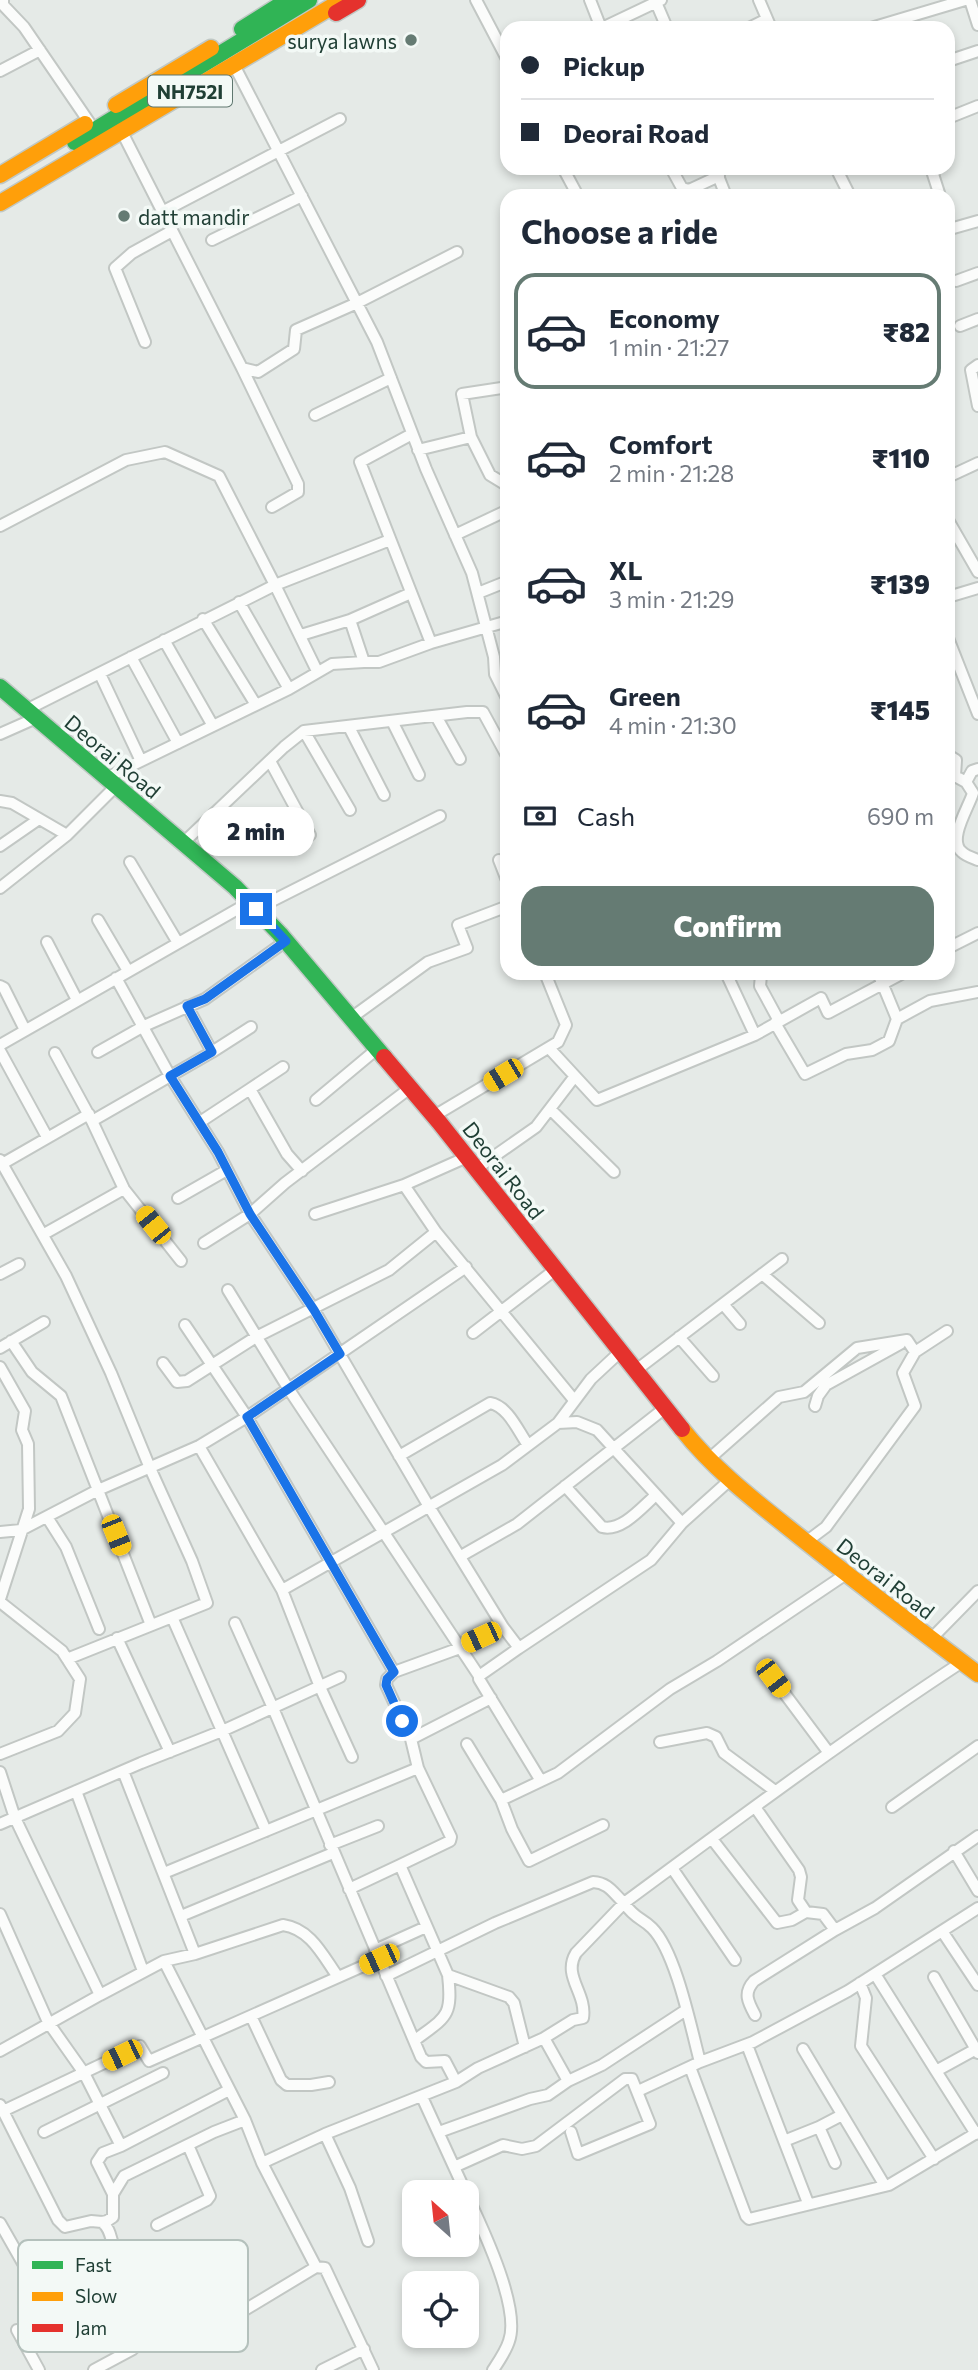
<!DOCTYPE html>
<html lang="en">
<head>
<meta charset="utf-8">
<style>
  body { margin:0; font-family:Commissioner,sans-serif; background:#f2f2f3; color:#1f2937; height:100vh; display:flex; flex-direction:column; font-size:26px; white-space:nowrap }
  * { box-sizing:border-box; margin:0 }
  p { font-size:23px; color:#747a83 }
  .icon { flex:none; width:38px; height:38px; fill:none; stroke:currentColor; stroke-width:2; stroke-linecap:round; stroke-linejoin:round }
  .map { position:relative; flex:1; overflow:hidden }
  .panel { position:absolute; left:500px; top:189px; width:455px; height:791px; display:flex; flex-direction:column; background:#fff; border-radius:21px; box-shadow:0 4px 10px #0003 }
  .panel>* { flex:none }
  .banner { position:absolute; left:500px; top:21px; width:455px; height:154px; border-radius:21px; box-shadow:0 4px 10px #0003; display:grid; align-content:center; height:154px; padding:0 21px; background:#fff }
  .needle { width:46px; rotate:333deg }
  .controls { position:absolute; left:402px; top:2180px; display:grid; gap:14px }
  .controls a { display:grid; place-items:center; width:77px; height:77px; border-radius:14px; background:#fff; box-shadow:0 4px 10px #0003; font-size:35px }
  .end { position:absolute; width:32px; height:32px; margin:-16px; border:9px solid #1a73e8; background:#fff; box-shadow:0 0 0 4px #fff }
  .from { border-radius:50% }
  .bubble { position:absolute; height:49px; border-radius:21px; background:#fff; box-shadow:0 4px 10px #0003; font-size:23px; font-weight:800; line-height:49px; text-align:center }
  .car { position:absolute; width:21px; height:42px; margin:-21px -10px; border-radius:9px; box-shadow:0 0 5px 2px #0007; background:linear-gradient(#f5c518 24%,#345 0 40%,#f5c518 0 76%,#345 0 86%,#f5c518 0) }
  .banner b { display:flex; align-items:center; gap:24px; height:66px; font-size:26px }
  .banner b+b { border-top:2px solid #e0e1e3 }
  .banner i { width:18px; height:18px; background:#1f2937 }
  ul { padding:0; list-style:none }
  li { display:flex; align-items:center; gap:21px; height:116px; margin:0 14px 10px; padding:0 7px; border:4px solid transparent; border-radius:21px }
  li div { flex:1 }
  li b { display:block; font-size:26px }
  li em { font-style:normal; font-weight:800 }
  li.on { border-color:#657b73 }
  li>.icon { width:63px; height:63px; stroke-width:1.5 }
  h2 { padding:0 21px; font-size:32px; line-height:84px }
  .pay { display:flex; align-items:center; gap:18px; height:77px; padding:0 21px; font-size:26px }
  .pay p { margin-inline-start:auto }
  .cta { display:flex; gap:14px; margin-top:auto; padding:14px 21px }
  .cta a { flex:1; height:80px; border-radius:21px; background:#657b73; color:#fff; font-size:28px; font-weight:800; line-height:80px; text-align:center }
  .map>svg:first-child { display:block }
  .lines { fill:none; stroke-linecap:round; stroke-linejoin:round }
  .street-casing { stroke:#c2c7c4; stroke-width:14 }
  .fast-casing { stroke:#c0c8c4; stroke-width:19 }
  .slow-casing { stroke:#c0c8c4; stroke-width:19 }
  .jam-casing { stroke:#c0c8c4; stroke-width:19 }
  .street { stroke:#fbfcfb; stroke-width:10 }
  .fast { stroke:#30b455; stroke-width:16 }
  .slow { stroke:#ff9f0a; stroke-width:16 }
  .jam { stroke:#e5322d; stroke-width:16 }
  .route { stroke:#1a73e8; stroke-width:9 }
  .poi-dot { fill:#657b73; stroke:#f3f9f6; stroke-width:2.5 }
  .labels { text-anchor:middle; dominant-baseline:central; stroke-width:7; stroke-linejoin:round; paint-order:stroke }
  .shield { fill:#f3f9f6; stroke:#5f776f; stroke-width:2 }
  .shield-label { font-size:19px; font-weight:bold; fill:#203f35 }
  .poi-label { font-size:21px; fill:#203f35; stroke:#f3f9f6; text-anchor:end }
  .street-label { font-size:21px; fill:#203f35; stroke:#f3f9f6 }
  .key { fill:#f3f9f6; stroke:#b4c1bc; stroke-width:2 }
  .key-label { font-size:19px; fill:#203f35 }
</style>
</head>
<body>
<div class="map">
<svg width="978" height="2370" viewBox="0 0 978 2370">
  <rect width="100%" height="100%" fill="#e5eae7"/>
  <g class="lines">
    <g class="street-casing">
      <path id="street" d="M3 0V5L24 27 89 122
        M476 0 508 61
        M590 0 601 28
        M655 0 667 28
        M759 0 771 28
        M970 0 978 25
        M602 28 661 0
        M749 28 767 19
        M871 28 965 0
        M948 61 978 51
        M234 65 377 342 426 469 472 573 494 657 495 674 508 700
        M0 71 40 50
        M948 118 978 106
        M125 138 242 368 258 372 294 349 296 330 357 303 457 252
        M563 168 578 196
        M671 168 682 188 689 190 719 176
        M715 168 726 196
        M836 168 850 196
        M931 168 940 196
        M162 212 340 119
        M950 229 978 221
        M212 240 302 196
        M956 281 978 273
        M960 326 978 319
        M145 342 115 268 132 253 172 231
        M978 365 971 370 978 406
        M242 368 298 484V492L272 507
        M315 415 391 378
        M412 434 360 462 431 643
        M471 437 462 394 508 387
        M418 450 471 437 490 475 508 486
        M948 477 978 463
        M948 520 978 572
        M0 526 126 460 165 452 219 476 275 585 390 540
        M455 535 508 510
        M478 593 508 581
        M948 597 978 588
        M239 602 289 689
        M203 619 256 705
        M301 635 350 620
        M948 638 978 714
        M164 640 213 726
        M131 657 178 743
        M364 662H379L431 643 508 621
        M100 674 141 761
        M26 710 275 585 317 671
        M436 716 460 759
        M392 721 419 775
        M349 727 384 795
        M304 731 350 810
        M0 734 36 718
        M948 755 956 760 955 776 966 782
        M270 761 310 835
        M978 769 972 771 966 782 973 793C969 807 947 840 962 852 966 856 973 858 978 860
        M106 778 289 689 332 664 364 662 350 620 411 593
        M0 801 12 803 67 835
        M183 843 284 747 304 731 467 712H483L507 756
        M0 846 39 819
        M499 860 508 883
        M130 862 178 943
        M0 888 67 835 116 786
        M256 909 440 816
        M98 920 128 971
        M47 942 77 1000
        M948 948 978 933
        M726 973 755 1035
        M766 973 761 975 760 986 779 1021
        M116 978 170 1076 218 1152 250 1214 314 1310 428 1505 503 1627
        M0 986 4 988 25 1030
        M351 1018 428 962 467 948 458 925 508 906
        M897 1019 930 1001 978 992
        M775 1023 805 1074 846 1054 872 1050 889 1041 897 1019 878 973
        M0 1045 250 902
        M549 1048 597 1100 755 1035 821 998 828 1013 903 973
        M0 1051 47 1137
        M98 1052 144 1026 205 999 286 941
        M212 1052 251 1027
        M55 1053 92 1121 124 1189 181 1261
        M250 1089 283 1067
        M316 1100 377 1049
        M551 1110 614 1172
        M434 1116 558 1042 566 1025 545 973
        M92 1121 212 1052 187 1006
        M200 1122 250 1089 287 1154 302 1171
        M467 1157 404 1185 436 1232 574 1400
        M0 1160 66 1276 111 1373 150 1468 192 1561 207 1603 172 1617 266 1831
        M2 1164 89 1114
        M476 1169 536 1127 575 1076
        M178 1198 227 1170
        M315 1214 404 1185
        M44 1234 124 1189
        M204 1243 250 1214 285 1183 410 1088
        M0 1274 19 1264
        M762 1274 819 1323
        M228 1290 288 1388 479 1676
        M723 1304 740 1324
        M185 1325 247 1417 394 1672
        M473 1333 556 1269
        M679 1337 713 1376
        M11 1341 32 1372 61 1396 151 1625
        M0 1348 44 1322
        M163 1363 177 1382 187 1381 256 1337 389 1270 436 1232
        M0 1367 25 1411 22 1430 28 1444 29 1509 0 1599
        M635 1371 782 1259
        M815 1406 818 1396 826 1385 900 1344
        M558 1423 591 1379 620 1352
        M199 1446 282 1590 502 1465 558 1423 577 1422 597 1430 682 1523
        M399 1456 490 1403C508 1406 518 1431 528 1445
        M709 1459 779 1397 804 1392 857 1348 907 1340 915 1352 947 1331
        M565 1486 602 1527C622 1532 642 1507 656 1495
        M47 1517 66 1547 99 1629
        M0 1532 21 1530 98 1490 199 1446 247 1417 466 1267
        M806 1542 826 1527 915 1406 903 1373 915 1352
        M461 1556 517 1524 665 1408
        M282 1590 320 1687 352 1757
        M0 1602 62 1651 80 1679 75 1713 58 1731 0 1754
        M235 1623 273 1708 421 2057 426 2062 445 2061 456 2082
        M117 1638 170 1752
        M931 1639 978 1591
        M519 1648 479 1676V1679L541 1781
        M67 1659 172 1617
        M773 1678 829 1753
        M411 1739 491 1698
        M660 1742 707 1733 716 1737 724 1753 775 1791
        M467 1744 501 1800 558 1773 670 1689 717 1661 846 1574
        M123 1771 195 1954
        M0 1772 15 1818 100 1995 164 1961 195 1954 283 1925C311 1929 323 1956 338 1977
        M76 1791 143 1971
        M501 1800 512 1829 529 1861 603 1825
        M755 1807 799 1870 801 1877 798 1900 806 1912
        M892 1807 978 1746
        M0 1824 141 1763 222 1731 340 1677
        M712 1839 777 1923 792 1920 806 1912 823 1914 835 1930 875 1908 978 1836
        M330 1845 378 1826
        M954 1851 978 1891
        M400 1865 450 1841 451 1837 418 1768
        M672 1868 735 1960
        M164 1873 418 1768 411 1739 386 1685 387 1679 394 1672 460 1648 503 1627 519 1648 651 1560 682 1523 731 1479
        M349 1889 400 1865 448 1975 509 1997 514 2003 525 2047
        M0 1914 48 2022 84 2073 121 2146
        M181 1916 333 1853
        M942 1931 978 1985
        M375 1950 426 1927
        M164 1961 245 2120 262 2163 316 2267
        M875 1974 936 2071 978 2048
        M386 1976 495 1923 593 1882C609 1883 613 1893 624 1903 735 1821 846 1738 962 1662
        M934 1977 978 2053
        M860 1983 866 1998 861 2046 934 2159
        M755 2015C748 2002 743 1993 754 1981L835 1930
        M251 2016 281 2080 287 2085H311L329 2082
        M544 2038 573 2020 583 2018C587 1993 562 1976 576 1953L624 1903C635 1919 642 1918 652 1928 676 1952 691 2028 700 2062
        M415 2040C446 2017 453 2017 448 1975
        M747 2045 808 2203
        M803 2049 885 2186
        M0 2051 100 1995
        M690 2067 746 2216 749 2219 889 2185 978 2132
        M936 2071 976 2134
        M638 2091 700 2062 753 2042 848 1991 978 1908
        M422 2097 466 2193
        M0 2105 58 2220 65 2227 91 2221 102 2222C112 2230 110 2241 116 2251 129 2274 153 2311 178 2320
        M3 2111 140 2046 149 2061 379 1959
        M819 2127 842 2115
        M44 2132 163 2073
        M439 2132 530 2099 548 2095 568 2081 602 2065 686 2010
        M325 2134 456 2082 478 2068 544 2038 568 2081
        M784 2141 819 2127 835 2163
        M262 2163 325 2134 350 2188 368 2241
        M454 2167 503 2145 522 2149 536 2146 625 2079H632L650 2124 578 2154 571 2132
        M113 2194 97 2162 103 2153 121 2146 229 2090
        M467 2195C482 2227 521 2308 509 2341 506 2351 499 2361 493 2370
        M102 2222 107 2221 113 2217V2194L124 2176 214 2132 245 2120
        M0 2223 24 2265
        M157 2225 207 2200 210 2196 188 2145
        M238 2314 316 2267 325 2268 373 2370
        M17 2330 39 2370
        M94 2370 133 2349
        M322 2370 364 2349"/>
    </g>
    <g class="fast-casing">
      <path id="fast" d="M242 29 288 0
        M75 142 309 0
        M0 687 235 887 280 934 384 1057"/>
    </g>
    <g class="slow-casing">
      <path id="slow" d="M116 105 211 48
        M0 175 85 124
        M0 203 343 0
        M682 1429C715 1471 759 1504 800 1537 859 1584 918 1629 978 1674"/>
    </g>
    <g class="jam-casing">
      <path id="jam" d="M336 13 358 0
        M384 1057 439 1122 682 1429"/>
    </g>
    <use href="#street" class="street"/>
    <use href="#fast" class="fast"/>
    <use href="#slow" class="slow"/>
    <use href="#jam" class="jam"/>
  </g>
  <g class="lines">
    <path class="route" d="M256 909 286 941 205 999 187 1006 212 1052 170 1076 218 1152 250 1214 314 1310 340 1354 247 1417 394 1672 387 1679 386 1685 402 1721"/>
  </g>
  <g class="poi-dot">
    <circle cx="411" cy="40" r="7"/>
    <circle cx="124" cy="216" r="7"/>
  </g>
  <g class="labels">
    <rect class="shield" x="148" y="75.5" width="84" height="31" rx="5"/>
    <g class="shield-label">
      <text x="190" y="91">NH752I</text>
    </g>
    <g class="poi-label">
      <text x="397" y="40">surya lawns</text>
      <text x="138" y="216" text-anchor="start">datt mandir</text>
    </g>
    <g class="street-label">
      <text transform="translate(113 756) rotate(40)">Deorai Road</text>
      <text transform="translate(504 1170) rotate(52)">Deorai Road</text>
      <text transform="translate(886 1578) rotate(38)">Deorai Road</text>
    </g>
  </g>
  <rect x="18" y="2240" width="230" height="112" rx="10" class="key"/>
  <rect x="32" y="2261" width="31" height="8" fill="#30b455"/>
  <rect x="32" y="2292" width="31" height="9" fill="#ff9f0a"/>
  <rect x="32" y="2324" width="31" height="8" fill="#e5322d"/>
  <g class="key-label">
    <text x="75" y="2272">Fast</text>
    <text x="75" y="2303">Slow</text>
    <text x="75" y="2335">Jam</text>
  </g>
</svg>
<div class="controls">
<a><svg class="needle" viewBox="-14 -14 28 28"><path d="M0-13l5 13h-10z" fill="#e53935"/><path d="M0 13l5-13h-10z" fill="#747a83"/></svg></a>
<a><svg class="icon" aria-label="locate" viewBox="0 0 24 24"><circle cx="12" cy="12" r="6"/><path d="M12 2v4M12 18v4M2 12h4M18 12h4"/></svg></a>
</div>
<i class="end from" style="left:402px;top:1721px"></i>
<i class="end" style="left:256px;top:909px"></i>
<div class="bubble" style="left:198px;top:807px;width:116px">2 min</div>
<i class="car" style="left:503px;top:1075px;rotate:239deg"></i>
<i class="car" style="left:153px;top:1225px;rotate:321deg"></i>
<i class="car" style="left:116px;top:1535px;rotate:158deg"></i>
<i class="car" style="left:481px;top:1637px;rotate:245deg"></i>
<i class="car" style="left:773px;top:1678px;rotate:143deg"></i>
<i class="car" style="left:379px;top:1959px;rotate:245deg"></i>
<i class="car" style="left:122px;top:2055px;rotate:244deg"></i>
<div class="banner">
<b><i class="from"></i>Pickup</b>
<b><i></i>Deorai Road</b>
</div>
<section class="panel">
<h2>Choose a ride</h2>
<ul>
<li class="on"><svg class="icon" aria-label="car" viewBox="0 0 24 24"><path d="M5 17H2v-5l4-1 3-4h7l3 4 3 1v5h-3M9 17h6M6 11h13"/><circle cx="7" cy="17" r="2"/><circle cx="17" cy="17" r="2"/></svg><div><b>Economy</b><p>1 min · 21:27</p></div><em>₹82</em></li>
<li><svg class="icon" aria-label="car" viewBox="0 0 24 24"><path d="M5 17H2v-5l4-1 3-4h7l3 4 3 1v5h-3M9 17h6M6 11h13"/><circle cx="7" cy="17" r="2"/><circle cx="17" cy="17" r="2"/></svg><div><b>Comfort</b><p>2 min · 21:28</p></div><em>₹110</em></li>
<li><svg class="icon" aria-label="car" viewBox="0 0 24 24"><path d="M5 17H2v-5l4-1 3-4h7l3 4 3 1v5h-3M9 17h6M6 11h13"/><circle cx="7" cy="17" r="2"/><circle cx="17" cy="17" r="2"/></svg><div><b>XL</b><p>3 min · 21:29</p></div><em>₹139</em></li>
<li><svg class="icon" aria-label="car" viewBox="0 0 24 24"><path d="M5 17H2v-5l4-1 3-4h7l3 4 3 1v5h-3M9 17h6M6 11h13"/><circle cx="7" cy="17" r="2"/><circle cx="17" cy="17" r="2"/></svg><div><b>Green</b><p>4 min · 21:30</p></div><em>₹145</em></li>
</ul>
<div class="pay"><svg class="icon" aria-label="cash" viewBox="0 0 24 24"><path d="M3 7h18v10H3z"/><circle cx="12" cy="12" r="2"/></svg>Cash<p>690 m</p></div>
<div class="cta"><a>Confirm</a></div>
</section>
</div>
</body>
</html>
